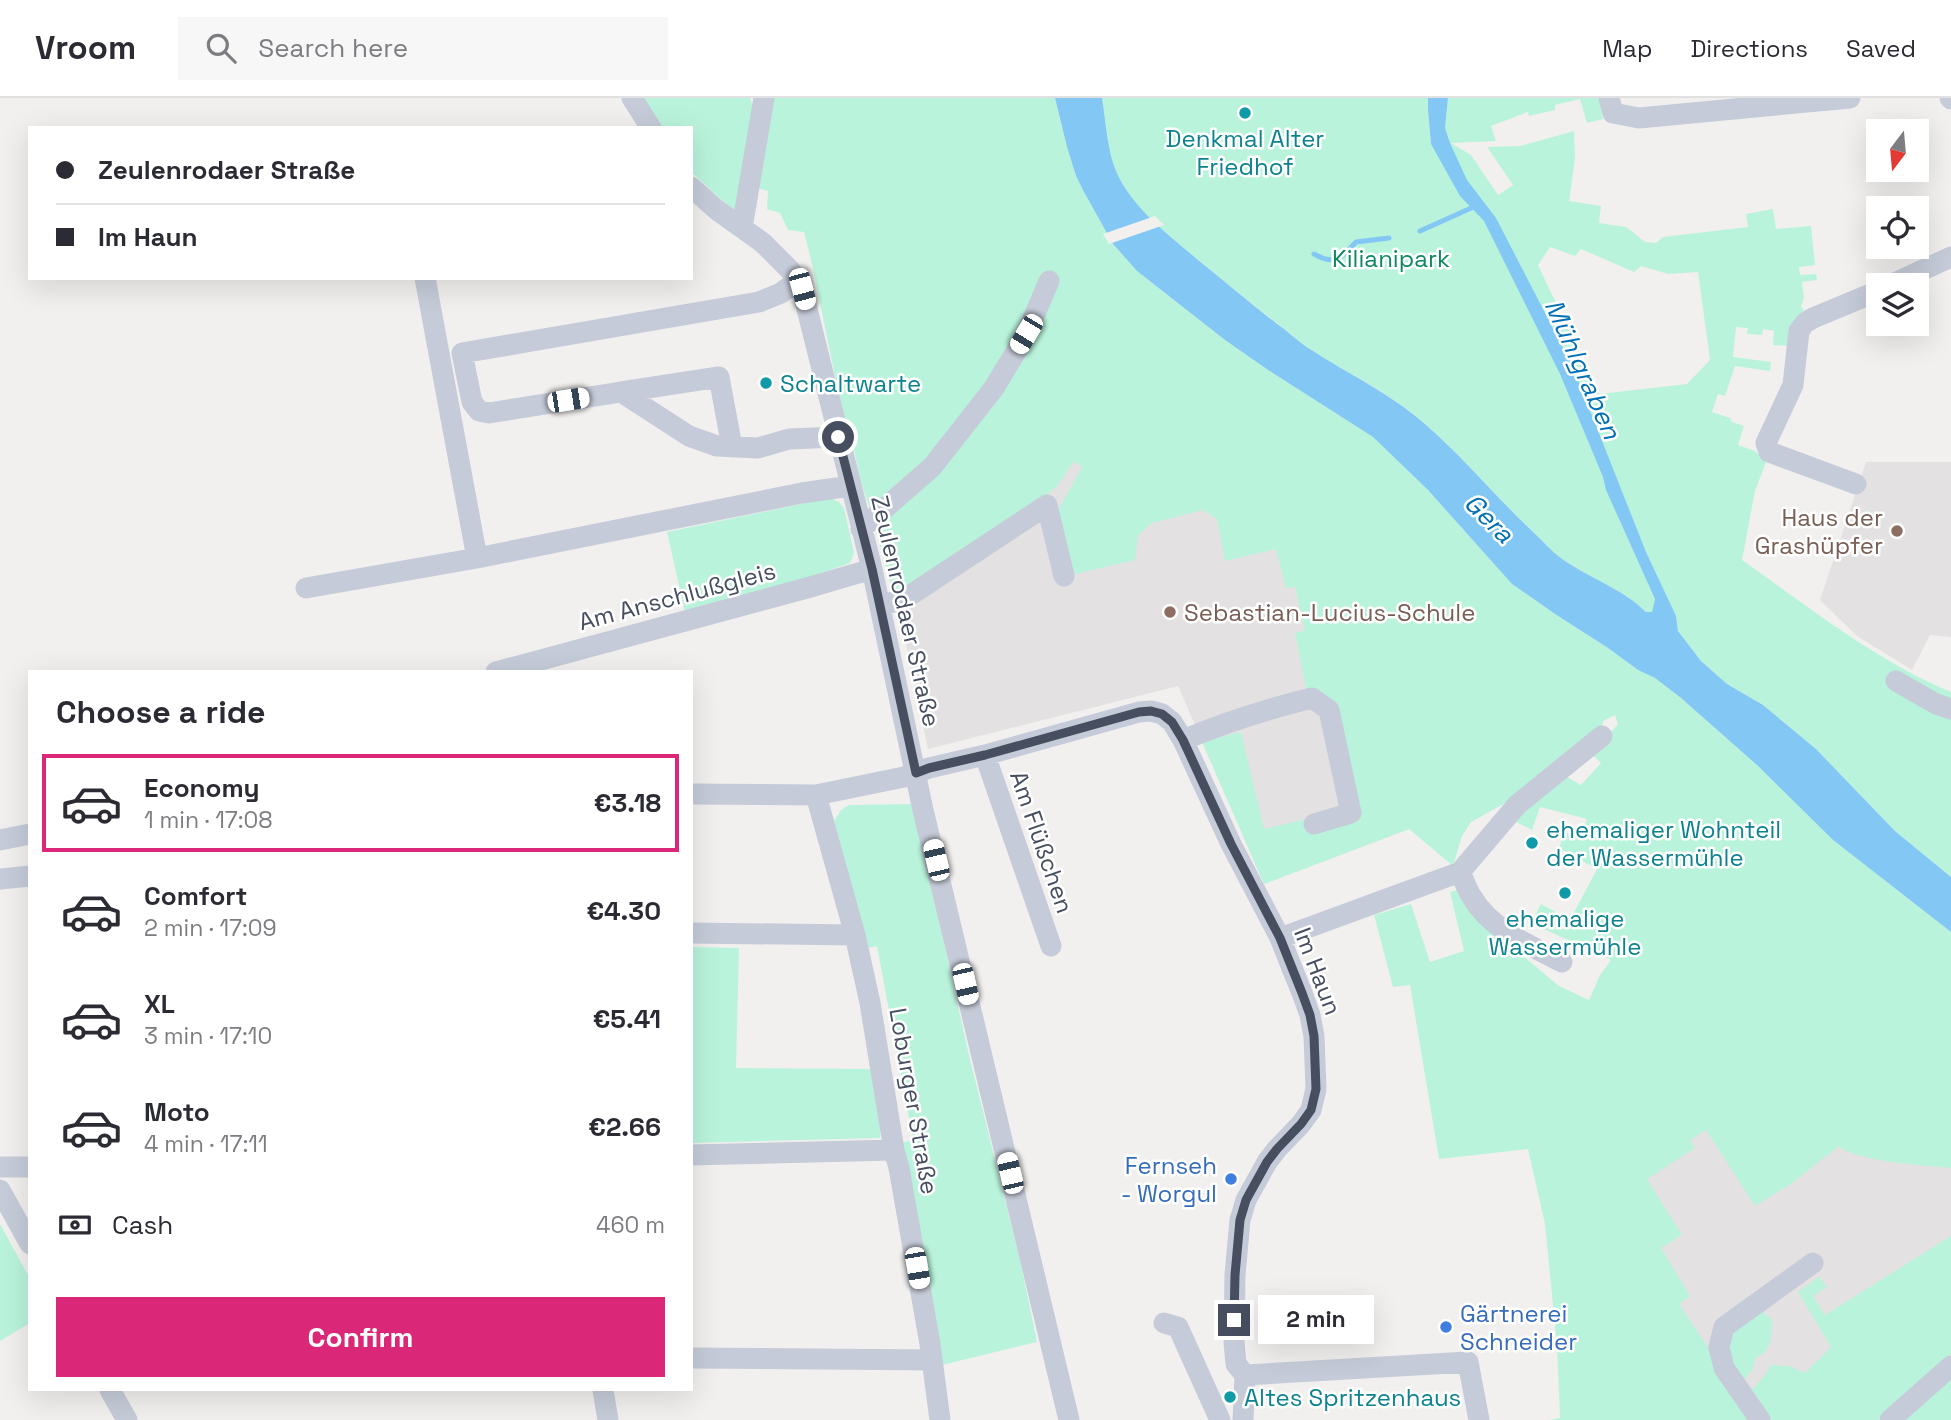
<!DOCTYPE html>
<html lang="en">
<head>
<meta charset="utf-8">
<style>
  body { margin:0; font-family:"Space Grotesk",sans-serif; background:#f7f7f7; color:#2b2b33; height:100vh; display:flex; flex-direction:column; font-size:26px; white-space:nowrap }
  * { box-sizing:border-box; margin:0 }
  p { font-size:23px; color:#7c7c81 }
  .icon { flex:none; width:38px; height:38px; fill:none; stroke:currentColor; stroke-width:2; stroke-linecap:round; stroke-linejoin:round }
  .map { position:relative; flex:1; overflow:hidden }
  .details { position:absolute; left:28px; top:572px; width:665px; height:721px; display:flex; flex-direction:column; background:#fff; border-radius:0px; box-shadow:0 7px 28px #0002 }
  .details>* { flex:none }
  .guide { position:absolute; left:28px; top:28px; width:665px; height:154px; border-radius:0px; box-shadow:0 7px 28px #0002; display:grid; align-content:center; height:154px; padding:0 28px; background:#fff }
  .needle { width:46px; rotate:196deg }
  .buttons { position:absolute; left:1866px; top:21px; display:grid; gap:14px }
  .buttons a { display:grid; place-items:center; width:63px; height:63px; border-radius:0px; background:#fff; box-shadow:0 7px 28px #0002; font-size:35px }
  .end { position:absolute; width:32px; height:32px; margin:-16px; border:9px solid #464e5f; background:#fff; box-shadow:0 0 0 4px #fff }
  .from { border-radius:50% }
  .bubble { position:absolute; height:49px; border-radius:0px; background:#fff; box-shadow:0 7px 28px #0002; font-size:23px; font-weight:800; line-height:49px; text-align:center }
  .car { position:absolute; width:21px; height:42px; margin:-21px -10px; border-radius:9px; box-shadow:0 0 5px 2px #0007; background:linear-gradient(#fff 24%,#345 0 40%,#fff 0 76%,#345 0 86%,#fff 0) }
  .guide b { display:flex; align-items:center; gap:24px; height:66px; font-size:26px }
  .guide b+b { border-top:2px solid #e1e1e2 }
  .guide i { width:18px; height:18px; background:#2b2b33 }
  ul { padding:0; list-style:none }
  li { display:flex; align-items:center; gap:21px; height:98px; margin:0 14px 10px; padding:0 14px; border:4px solid transparent; border-radius:0px }
  li div { flex:1 }
  li b { display:block; font-size:26px }
  li em { font-style:normal; font-weight:800 }
  li.active { border-color:#db2777 }
  li>.icon { width:63px; height:63px; stroke-width:1.5 }
  h2 { padding:0 28px; font-size:32px; line-height:84px }
  .pay { display:flex; align-items:center; gap:18px; height:77px; padding:0 28px; font-size:26px }
  .pay p { margin-inline-start:auto }
  .cta { display:flex; gap:14px; margin-top:auto; padding:14px 28px }
  .cta a { flex:1; height:80px; border-radius:0px; background:#db2777; color:#fff; font-size:28px; font-weight:800; line-height:80px; text-align:center }
  header { display:flex; align-items:center; gap:42px; box-sizing:border-box; height:98px; padding:0 35px; background:#fff; border-bottom:2px solid #e1e1e2 }
  header strong { font-size:33px }
  nav { display:flex; gap:38px; margin-inline-start:auto; font-size:24px }
  .search { width:490px; height:63px; background:#f7f7f7; display:flex; align-items:center; gap:18px; box-sizing:border-box; padding:0 24px; border-radius:0px; color:#7c7c81; font-size:26px }
  .map>svg:first-child { display:block }
  .education { fill:#e3e1e1 }
  .green { fill:#baf3db; fill-rule:evenodd }
  .water { fill:#83c8f4 }
  .pier { fill:#f2f0ef }
  .lines { fill:none; stroke-linecap:round; stroke-linejoin:round }
  .stream { stroke:#83c8f4; stroke-width:5 }
  .minor { stroke:#c5cbd8; stroke-width:21 }
  .route { stroke:#464e5f; stroke-width:9 }
  .culture-dot { fill:#0f9aa8; stroke:#fff; stroke-width:2.5 }
  .education-dot { fill:#8d6e63; stroke:#fff; stroke-width:2.5 }
  .shop-dot { fill:#3f7fe0; stroke:#fff; stroke-width:2.5 }
  .labels { text-anchor:middle; dominant-baseline:central; stroke-width:5; stroke-linejoin:round; paint-order:stroke }
  .culture-label { font-size:24px; fill:#0d838f; stroke:#fff; text-anchor:start }
  .park-label { font-size:24px; fill:#0f8761; stroke:#fff }
  .education-label { font-size:24px; fill:#785e54; stroke:#fff; text-anchor:end }
  .street-label { font-size:24px; fill:#464e5f; stroke:#fff }
  .shop-label { font-size:24px; fill:#366cbe; stroke:#fff; text-anchor:end }
  .water-label { font-size:26px; font-style:italic; fill:#006fb7; stroke:#fff }
</style>
</head>
<body>
<header>
<strong>Vroom</strong>
<div class="search"><svg class="icon" aria-label="search" viewBox="0 0 24 24"><circle cx="10" cy="10" r="6"/><path d="M15 15l6 6"/></svg>Search here</div>
<nav><a>Map</a><a>Directions</a><a>Saved</a></nav>
</header>
<div class="map">
<svg width="1951" height="1322" viewBox="0 0 1951 1322">
  <rect width="100%" height="100%" fill="#f2f0ef"/>
  <path class="education" d="M1034 300 1356 456 1409 731 1264 786 1178 588 928 651 901 522 909 505Z
    M1866 364H1951V539L1930 537 1912 572 1857 538 1820 502Z
    M1830 778 1951 868V1224L1841 1322H1600L1601 1144Z"/>
  <path class="green" d="M642 0H750L755 15 742 116 732 111 691 74V30H662Z
    M769 0H1055L1067 49 1076 78 1084 94 1113 146 1137 173 1225 242 1268 272 1373 339 1428 392 1512 486 1555 516 1608 550 1638 572 1655 580 1681 600 1758 668 1833 742 1951 834V1070C1928 1068 1853 1063 1839 1048L1792 1085 1755 1108 1706 1032 1690 1042 1695 1050 1647 1081 1682 1137 1661 1150 1690 1198 1679 1206 1756 1322H1549L1560 1320 1557 1248 1545 1126 1528 1051 1439 1061 1410 887 1393 889 1374 817 1411 806 1430 864 1464 853 1450 794 1457 792 1482 823 1523 858 1559 888 1589 902 1600 877 1611 862 1531 825 1541 806 1570 822 1597 771 1559 750 1564 734 1581 739 1587 721 1540 709 1532 732 1512 722 1567 679 1581 687 1601 665 1592 656 1618 626 1615 617 1603 623 1601 632 1509 703 1471 724 1462 738 1453 768 1409 731 1264 786 1202 644 1241 634 1264 731 1341 713 1319 616 1307 595 1295 535 1305 532 1295 489 1286 490 1276 451 1225 463 1217 421 1203 412 1152 425 1138 437 1135 462 1067 478 1056 416 1082 369 1074 363 1057 388 1032 410 903 495 893 494 873 423C871 410 865 399 862 387 856 364 853 339 843 317L812 166 804 134 788 132 780 115 767 111 768 93 754 89Z
    M1102 0H1428V13L1431 46 1445 30 1448 0H1599L1603 21 1587 25 1580 1 1555 7V12L1529 18 1528 14 1491 28 1496 43 1451 45 1471 57 1498 97 1513 87 1487 49 1520 48 1574 33 1575 61 1569 103 1601 108 1599 125 1626 129 1645 144 1656 145 1663 139 1748 129 1746 116 1773 111 1776 131 1811 128 1815 167 1799 169 1800 177 1816 176 1817 182 1802 184 1804 200 1801 208 1804 213 1797 218 1789 248 1773 247 1774 233 1763 231 1762 237 1747 236 1748 230 1736 229 1733 259 1771 264 1770 273 1735 268 1725 298 1718 296 1712 314 1730 320 1732 324 1744 328 1738 347 1755 353 1766 364 1755 393 1742 462C1809 509 1875 562 1951 594V779L1895 733 1816 651 1763 607 1727 586 1701 563 1678 533 1676 518 1652 514H1646C1622 490 1588 480 1561 460 1551 453 1543 443 1534 435 1497 400 1464 360 1425 326 1391 295 1348 276 1310 251 1298 244 1288 233 1277 225 1250 205 1224 183 1198 162 1168 136 1132 110 1116 73 1107 51 1106 24 1102 0ZM1550 149 1575 158 1581 151 1634 174 1641 168 1668 176 1698 174 1710 262 1687 286 1599 296 1538 167Z
    M830 400 839 404 844 410 854 455 850 465 726 508 686 519 667 434Z
    M913 706 968 953 1020 1162 1037 1244 942 1267 901 1045 913 1042 877 848 867 850 834 723 841 712 849 707Z
    M691 849 739 850 736 970 872 971 880 1010V1040L691 1045Z
    M0 1126 30 1181V1225L0 1243Z
    M1951 1138V1257L1878 1322H1765L1749 1296C1757 1284 1764 1281 1771 1267L1789 1268 1805 1275 1831 1249 1798 1194 1819 1179 1827 1189 1813 1198 1825 1217Z
    M1760 1211 1772 1222C1772 1236 1771 1256 1755 1260L1753 1270 1743 1284 1727 1259 1728 1236Z
    M1951 1280V1322H1903Z"/>
  <path class="water" d="M1055 0H1102C1106 24 1107 51 1116 73 1132 110 1168 136 1198 162 1224 183 1250 205 1276 225 1288 233 1298 244 1310 251 1348 276 1390 295 1425 326 1464 360 1497 400 1534 435 1543 443 1551 453 1561 460 1588 480 1622 490 1646 514H1652L1655 501 1606 392 1603 379 1560 276 1484 123 1460 98 1431 46 1428 13V0H1448L1445 30 1450 45 1467 82 1496 120 1572 267 1646 454 1676 518 1678 533 1701 563 1727 586 1763 607 1816 651 1895 733 1951 779V834L1833 742 1758 668 1681 600 1655 580 1638 572 1608 550 1555 516 1512 486 1428 392 1373 339 1268 272 1225 242 1137 173 1113 146 1084 94 1076 78 1067 49Z"/>
  <path class="pier" d="M1155 118 1164 127 1109 146 1103 136Z"/>
  <g class="lines">
    <path class="stream" d="M1420 133 1478 107
      M1314 156C1335 168 1342 160 1356 144L1389 140"/>
    <path class="minor" d="M632 0 651 30
      M1609 0 1613 15 1639 20 1850 0
      M1950 0 1951 1
      M691 89 717 112 763 145 790 172 802 191 872 471 923 712 1069 1322
      M742 130 764 0
      M425 180 477 460
      M797 183 781 195 759 204 462 255 472 304 479 313 489 315 621 294 689 338 717 348 758 350 789 341 838 339
      M1890 187 1951 159
      M621 294 719 279 732 349
      M1856 386 1769 354 1766 345 1793 287 1799 233 1805 225 1813 220 1878 193
      M861 431 932 369 994 290 1026 237 1049 183
      M306 490 477 460 802 395 850 388
      M880 508 906 500 1047 407 1064 478
      M496 574 807 490 872 471
      M1896 583 1936 606 1951 611
      M1183 642C1226 624 1267 611 1312 600L1329 612 1351 715 1314 726
      M985 657 1051 848
      M691 696 816 697 904 679 929 670 985 657 1139 614 1151 613 1162 616 1172 624 1183 642 1231 746 1280 840 1302 895 1310 917 1314 938 1316 991 1311 1012 1301 1026 1277 1051 1267 1064 1246 1102 1240 1122 1235 1177 1234 1244 1236 1266 1245 1277
      M816 697 855 837 870 905 894 1052 899 1070 930 1246 940 1322
      M0 742 30 736
      M1460 774C1464 782 1467 792 1472 799 1490 831 1531 848 1562 864
      M0 781 30 778
      M691 835 855 837
      M1280 840 1460 774 1517 707 1602 638
      M691 1057 894 1052
      M0 1069H30
      M0 1092 30 1146
      M1164 1225 1178 1229 1220 1322
      M691 1260 932 1262
      M1245 1277 1468 1264 1479 1322
      M110 1292 127 1322
      M603 1292 608 1322
      M1243 1322 1245 1277
      M1760 1322 1724 1270 1719 1249 1724 1229 1813 1165
      M1890 1322 1951 1268"/>
  </g>
  <g class="lines">
    <path class="route" d="M838 339 872 471 916 675 929 670 985 657 1139 614 1151 613 1162 616 1172 624 1183 642 1231 746 1280 840 1302 895 1310 917 1314 938 1316 991 1311 1012 1301 1026 1277 1051 1267 1064 1246 1102 1240 1122 1235 1177 1234 1222"/>
  </g>
  <g class="culture-dot">
    <circle cx="1245" cy="15" r="7"/>
    <circle cx="766" cy="285" r="7"/>
    <circle cx="1532" cy="745" r="7"/>
    <circle cx="1565" cy="795" r="7"/>
    <circle cx="1230" cy="1299" r="7"/>
  </g>
  <g class="education-dot">
    <circle cx="1897" cy="433" r="7"/>
    <circle cx="1170" cy="514" r="7"/>
  </g>
  <g class="shop-dot">
    <circle cx="1231" cy="1081" r="7"/>
    <circle cx="1446" cy="1229" r="7"/>
  </g>
  <g class="labels">
    <g class="culture-label">
      <text x="1245" y="40" text-anchor="middle">Denkmal Alter<tspan x="1245" dy="28">Friedhof</tspan></text>
      <text x="780" y="285">Schaltwarte</text>
      <text x="1546" y="731">ehemaliger Wohnteil<tspan x="1546" dy="28">der Wassermühle</tspan></text>
      <text x="1565" y="820" text-anchor="middle">ehemalige<tspan x="1565" dy="28">Wassermühle</tspan></text>
      <text x="1244" y="1299">Altes Spritzenhaus</text>
    </g>
    <g class="park-label">
      <text x="1391" y="160">Kilianipark</text>
    </g>
    <g class="education-label">
      <text x="1883" y="419">Haus der<tspan x="1883" dy="28">Grashüpfer</tspan></text>
      <text x="1184" y="514" text-anchor="start">Sebastian-Lucius-Schule</text>
    </g>
    <g class="street-label">
      <text transform="translate(677 498) rotate(-15)">Am Anschlußgleis</text>
      <text transform="translate(906 513) rotate(77)">Zeulenrodaer Straße</text>
      <text transform="translate(1042 744) rotate(71)">Am Flüßchen</text>
      <text transform="translate(1318 873) rotate(69)">Im Haun</text>
      <text transform="translate(914 1003) rotate(80)">Loburger Straße</text>
    </g>
    <g class="shop-label">
      <text x="1217" y="1067">Fernseh<tspan x="1217" dy="28">- Worgul</tspan></text>
      <text x="1460" y="1215" text-anchor="start">Gärtnerei<tspan x="1460" dy="28">Schneider</tspan></text>
    </g>
    <g class="water-label">
      <text transform="translate(1583 271) rotate(66)">Mühlgraben</text>
      <text transform="translate(1489 420) rotate(45)">Gera</text>
    </g>
  </g>
</svg>
<div class="buttons">
<a><svg class="needle" viewBox="-14 -14 28 28"><path d="M0-13l5 13h-10z" fill="#e53935"/><path d="M0 13l5-13h-10z" fill="#7c7c81"/></svg></a>
<a><svg class="icon" aria-label="locate" viewBox="0 0 24 24"><circle cx="12" cy="12" r="6"/><path d="M12 2v4M12 18v4M2 12h4M18 12h4"/></svg></a>
<a><svg class="icon" aria-label="layers" viewBox="0 0 24 24"><path d="M12 4l9 5-9 5-9-5zM3 14l9 5 9-5"/></svg></a>
</div>
<i class="end from" style="left:838px;top:339px"></i>
<i class="end" style="left:1234px;top:1222px"></i>
<div class="bubble" style="left:1258px;top:1197px;width:116px">2 min</div>
<i class="car" style="left:802px;top:191px;rotate:165deg"></i>
<i class="car" style="left:1026px;top:236px;rotate:211deg"></i>
<i class="car" style="left:568px;top:302px;rotate:81deg"></i>
<i class="car" style="left:936px;top:762px;rotate:347deg"></i>
<i class="car" style="left:965px;top:886px;rotate:167deg"></i>
<i class="car" style="left:1010px;top:1075px;rotate:347deg"></i>
<i class="car" style="left:917px;top:1170px;rotate:170deg"></i>
<div class="guide">
<b><i class="from"></i>Zeulenrodaer Straße</b>
<b><i></i>Im Haun</b>
</div>
<section class="details">
<h2>Choose a ride</h2>
<ul>
<li class="active"><svg class="icon" aria-label="car" viewBox="0 0 24 24"><path d="M5 17H2v-5l4-1 3-4h7l3 4 3 1v5h-3M9 17h6M6 11h13"/><circle cx="7" cy="17" r="2"/><circle cx="17" cy="17" r="2"/></svg><div><b>Economy</b><p>1 min · 17:08</p></div><em>€3.18</em></li>
<li><svg class="icon" aria-label="car" viewBox="0 0 24 24"><path d="M5 17H2v-5l4-1 3-4h7l3 4 3 1v5h-3M9 17h6M6 11h13"/><circle cx="7" cy="17" r="2"/><circle cx="17" cy="17" r="2"/></svg><div><b>Comfort</b><p>2 min · 17:09</p></div><em>€4.30</em></li>
<li><svg class="icon" aria-label="car" viewBox="0 0 24 24"><path d="M5 17H2v-5l4-1 3-4h7l3 4 3 1v5h-3M9 17h6M6 11h13"/><circle cx="7" cy="17" r="2"/><circle cx="17" cy="17" r="2"/></svg><div><b>XL</b><p>3 min · 17:10</p></div><em>€5.41</em></li>
<li><svg class="icon" aria-label="car" viewBox="0 0 24 24"><path d="M5 17H2v-5l4-1 3-4h7l3 4 3 1v5h-3M9 17h6M6 11h13"/><circle cx="7" cy="17" r="2"/><circle cx="17" cy="17" r="2"/></svg><div><b>Moto</b><p>4 min · 17:11</p></div><em>€2.66</em></li>
</ul>
<div class="pay"><svg class="icon" aria-label="cash" viewBox="0 0 24 24"><path d="M3 7h18v10H3z"/><circle cx="12" cy="12" r="2"/></svg>Cash<p>460 m</p></div>
<div class="cta"><a>Confirm</a></div>
</section>
</div>
</body>
</html>
